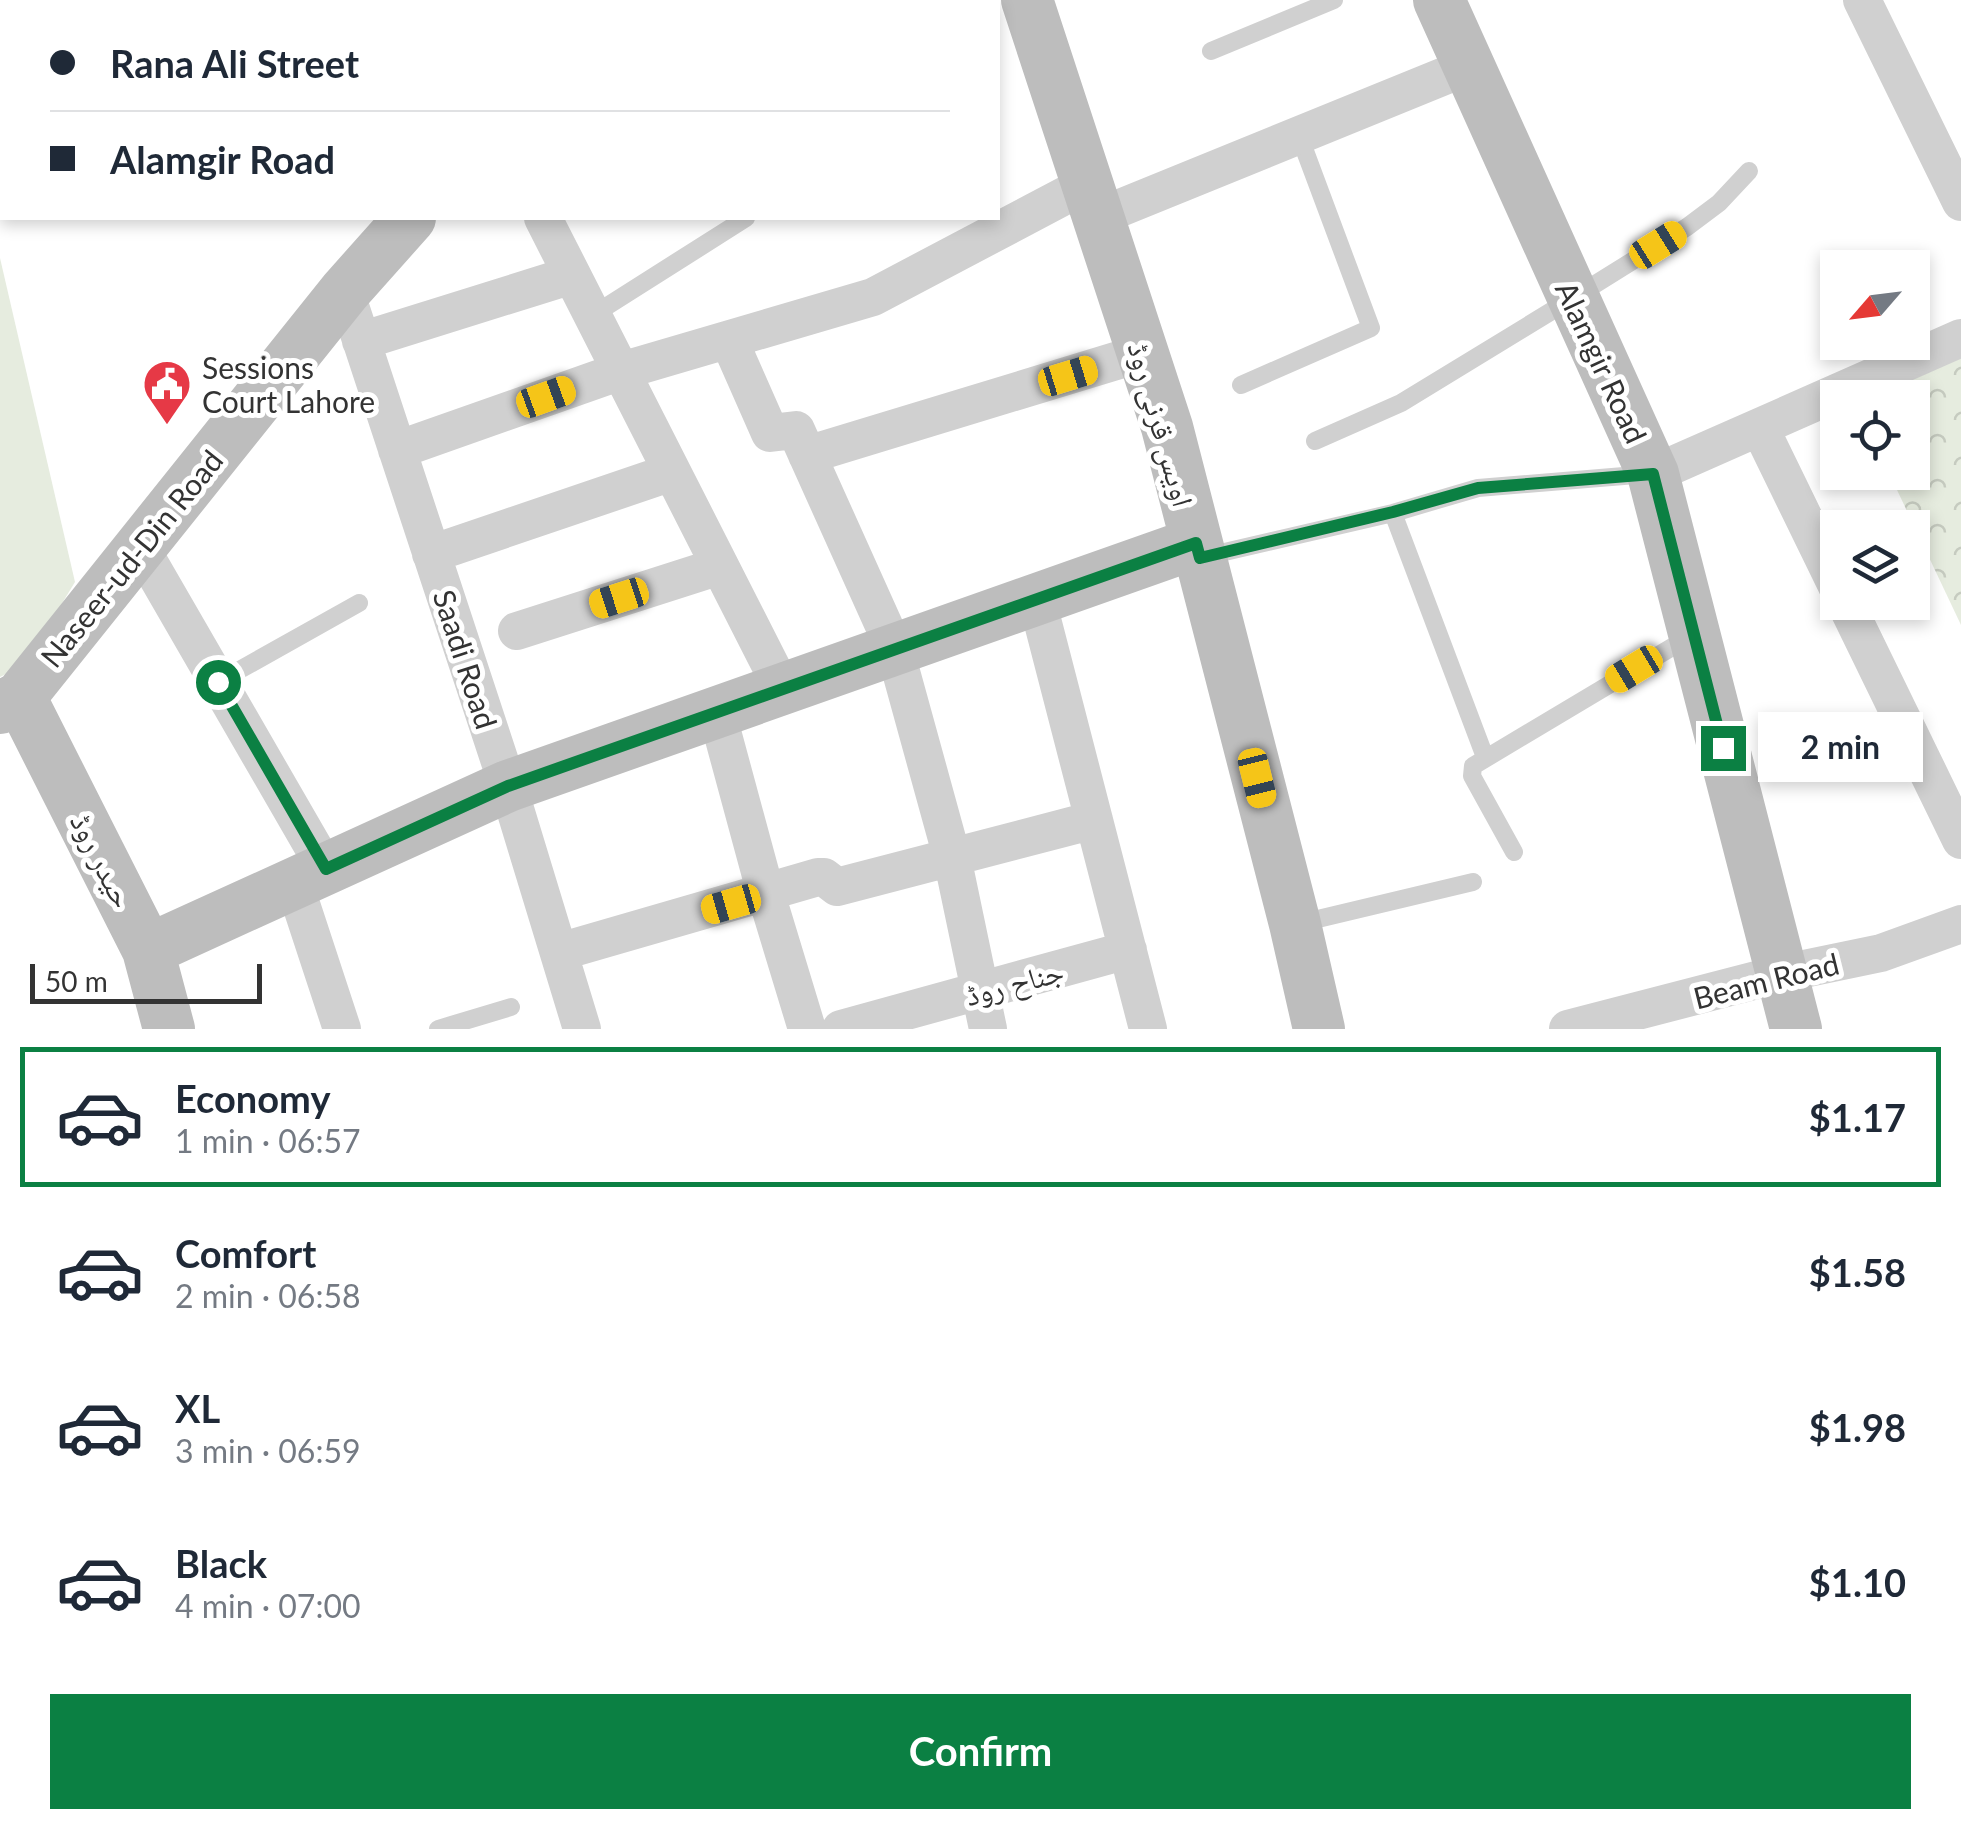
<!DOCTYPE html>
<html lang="en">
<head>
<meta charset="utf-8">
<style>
  body { margin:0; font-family:Lato,"Noto Naskh Arabic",sans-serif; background:#f6f6f7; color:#1f2937; height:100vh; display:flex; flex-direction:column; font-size:38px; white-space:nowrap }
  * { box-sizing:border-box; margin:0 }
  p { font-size:32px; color:#747a83 }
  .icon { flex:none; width:55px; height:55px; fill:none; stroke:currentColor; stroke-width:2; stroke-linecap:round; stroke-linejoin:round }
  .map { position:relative; height:1029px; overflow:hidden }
  .details { display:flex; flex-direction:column; background:#fff; flex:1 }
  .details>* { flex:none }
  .guide { position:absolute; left:0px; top:0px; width:1000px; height:220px; box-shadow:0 5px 15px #0003; display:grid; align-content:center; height:220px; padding:0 50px; background:#fff }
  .needle { width:65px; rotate:242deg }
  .tools { position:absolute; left:1820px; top:250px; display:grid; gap:20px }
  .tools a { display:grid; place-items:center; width:110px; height:110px; border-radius:0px; background:#fff; box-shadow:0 5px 15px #0003; font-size:50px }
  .scale { position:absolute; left:30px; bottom:25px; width:232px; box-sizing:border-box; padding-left:10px; border:5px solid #333; border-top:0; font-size:28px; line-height:35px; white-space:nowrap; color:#333; -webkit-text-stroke:8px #fff; paint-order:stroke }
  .end { position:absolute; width:45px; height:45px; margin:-22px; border:12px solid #0b8043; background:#fff; box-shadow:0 0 0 5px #fff }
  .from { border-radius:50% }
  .bubble { position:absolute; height:70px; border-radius:0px; background:#fff; box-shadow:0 5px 15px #0003; font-size:32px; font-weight:700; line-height:70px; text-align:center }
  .car { position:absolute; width:30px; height:60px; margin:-30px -15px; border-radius:12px; box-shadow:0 0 8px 2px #0007; background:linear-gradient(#f5c518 24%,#345 0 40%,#f5c518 0 76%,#345 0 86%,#f5c518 0) }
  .guide b { display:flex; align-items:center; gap:35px; height:95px; font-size:38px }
  .guide b+b { border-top:2px solid #e0e1e3 }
  .guide i { width:25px; height:25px; background:#1f2937 }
  ul { padding:18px 0 0; list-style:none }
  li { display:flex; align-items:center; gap:30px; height:140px; margin:0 20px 15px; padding:0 30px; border:5px solid transparent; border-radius:0px }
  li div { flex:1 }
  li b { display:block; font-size:38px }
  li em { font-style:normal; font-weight:700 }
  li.current { border-color:#0b8043 }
  li>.icon { width:90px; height:90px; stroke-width:1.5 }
  .primary-button { display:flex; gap:20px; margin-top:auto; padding:20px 50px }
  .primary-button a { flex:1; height:115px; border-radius:0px; background:#0b8043; color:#fff; font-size:40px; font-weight:700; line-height:115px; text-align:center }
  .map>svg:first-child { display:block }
  .grass { fill:#e6ecdf }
  .park { fill:url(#park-crowns) }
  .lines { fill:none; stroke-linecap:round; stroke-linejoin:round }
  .lane { stroke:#d0d0d0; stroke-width:18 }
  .street { stroke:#d0d0d0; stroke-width:38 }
  .secondary { stroke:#bdbdbd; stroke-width:52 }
  .route { stroke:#0b8043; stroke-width:12 }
  .labels { text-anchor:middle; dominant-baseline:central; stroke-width:10; stroke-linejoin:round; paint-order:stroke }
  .street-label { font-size:30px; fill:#333; stroke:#fff }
  .poi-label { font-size:30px; fill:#333; stroke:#fff; text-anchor:start }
</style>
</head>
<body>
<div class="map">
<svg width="1961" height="1029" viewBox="0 0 1961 1029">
  <defs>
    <pattern id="park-crowns" width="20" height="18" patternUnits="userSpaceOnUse" patternTransform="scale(2.5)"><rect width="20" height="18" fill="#e6ecdf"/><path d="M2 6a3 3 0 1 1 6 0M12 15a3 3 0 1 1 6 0" fill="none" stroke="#c6cbc0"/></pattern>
  </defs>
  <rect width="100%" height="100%" fill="#fff"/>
  <path class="grass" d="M0 258 75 582 25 664 0 677Z"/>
  <path class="park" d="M1961 338V625L1889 473 1912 472V398L1854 397Z"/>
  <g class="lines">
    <path class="lane" d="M821 0 822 2
      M1211 51 1334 0
      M593 315 746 218
      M1241 385 1371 328 1299 135
      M1315 441 1401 403 1573 298 1687 227 1719 203 1749 171
      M1393 513 1485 757
      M1203 557 1393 513 1478 488 1648 474
      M218 682 359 603
      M1514 852 1472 776 1473 766 1689 637
      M1301 923 1473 882
      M438 1029 511 1007"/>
    <path class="street" d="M696 0 697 2
      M1862 0 1961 202
      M1098 217 1469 66
      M543 218 783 690
      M345 291 508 786 582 1029
      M729 340 770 433 796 430 895 650 952 857 988 1029
      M361 341 572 275
      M1760 428 1838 588
      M397 450 621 371 873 297 1087 184
      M807 455 1142 353
      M1653 474 1961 338
      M140 547 326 869
      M431 554 672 472
      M1037 600 1148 1029
      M1845 602 1961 840
      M517 631 720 566
      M717 713 766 894 807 1029
      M294 883 342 1029
      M559 952 818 877H824L837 887 1094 820
      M841 1029 1128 950
      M1568 1029 1780 974 1881 953 1961 924"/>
    <path class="secondary" d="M1027 0 1167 427 1295 924 1319 1029
      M1439 0 1653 474 1796 1029
      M602 2 604 0
      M20 697 148 950 169 1029
      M0 708 20 697 345 291 410 218
      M148 950 508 786 1196 543"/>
  </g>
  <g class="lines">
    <path class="route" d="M218 682 326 869 508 786 1196 543 1200 558 1393 512 1478 488 1653 474 1723 748"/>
  </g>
  <defs>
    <g id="civic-pin" transform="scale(2.5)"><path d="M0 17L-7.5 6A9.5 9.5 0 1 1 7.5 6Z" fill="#e63946" stroke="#fff"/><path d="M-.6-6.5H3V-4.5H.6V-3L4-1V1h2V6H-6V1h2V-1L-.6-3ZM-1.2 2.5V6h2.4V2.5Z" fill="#fff"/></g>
  </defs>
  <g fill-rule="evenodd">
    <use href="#civic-pin" x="167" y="384"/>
  </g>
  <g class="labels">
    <g class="street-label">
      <text transform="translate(1602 362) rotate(65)">Alamgir Road</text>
      <text transform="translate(1162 424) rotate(74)">اویس قرنی روڈ</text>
      <text transform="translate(131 558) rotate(-51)">Naseer-ud-Din Road</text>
      <text transform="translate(466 659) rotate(72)">Saadi Road</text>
      <text transform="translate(103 860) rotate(63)">حیدر روڈ</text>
      <text transform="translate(1766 980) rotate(-14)">Beam Road</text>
      <text transform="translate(1014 982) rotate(-15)">جناح روڈ</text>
    </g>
    <g class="poi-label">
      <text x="202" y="367">Sessions<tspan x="202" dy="34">Court Lahore</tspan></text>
    </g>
  </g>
</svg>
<div class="tools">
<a><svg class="needle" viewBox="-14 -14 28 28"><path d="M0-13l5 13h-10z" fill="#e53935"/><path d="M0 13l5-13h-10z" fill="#747a83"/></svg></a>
<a><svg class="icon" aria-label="locate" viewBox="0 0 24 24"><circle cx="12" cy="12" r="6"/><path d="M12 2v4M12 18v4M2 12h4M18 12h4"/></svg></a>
<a><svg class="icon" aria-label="layers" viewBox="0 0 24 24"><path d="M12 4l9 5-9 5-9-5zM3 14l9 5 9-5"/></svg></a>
</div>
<div class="scale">50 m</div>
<i class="end from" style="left:218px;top:682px"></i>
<i class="end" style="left:1723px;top:748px"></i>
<div class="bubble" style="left:1758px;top:712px;width:165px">2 min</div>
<i class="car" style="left:1658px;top:245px;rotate:58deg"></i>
<i class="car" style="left:1068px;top:376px;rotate:73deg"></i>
<i class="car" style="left:546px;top:397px;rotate:70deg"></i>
<i class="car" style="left:619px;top:598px;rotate:252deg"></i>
<i class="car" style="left:1634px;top:669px;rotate:239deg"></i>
<i class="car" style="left:1257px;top:778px;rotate:166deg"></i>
<i class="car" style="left:731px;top:904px;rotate:254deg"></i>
<div class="guide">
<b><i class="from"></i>Rana Ali Street</b>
<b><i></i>Alamgir Road</b>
</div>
</div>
<section class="details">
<ul>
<li class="current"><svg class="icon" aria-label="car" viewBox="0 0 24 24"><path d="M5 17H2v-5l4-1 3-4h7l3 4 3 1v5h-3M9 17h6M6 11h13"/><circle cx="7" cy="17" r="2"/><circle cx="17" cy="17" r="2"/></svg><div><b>Economy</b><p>1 min · 06:57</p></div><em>$1.17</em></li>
<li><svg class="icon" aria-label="car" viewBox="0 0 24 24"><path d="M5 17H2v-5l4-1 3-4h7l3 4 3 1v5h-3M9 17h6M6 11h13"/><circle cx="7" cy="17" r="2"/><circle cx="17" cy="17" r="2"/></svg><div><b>Comfort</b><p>2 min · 06:58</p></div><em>$1.58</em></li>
<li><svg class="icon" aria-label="car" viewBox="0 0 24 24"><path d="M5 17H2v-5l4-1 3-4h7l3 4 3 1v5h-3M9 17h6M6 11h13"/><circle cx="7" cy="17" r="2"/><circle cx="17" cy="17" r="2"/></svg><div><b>XL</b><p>3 min · 06:59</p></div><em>$1.98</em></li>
<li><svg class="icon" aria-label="car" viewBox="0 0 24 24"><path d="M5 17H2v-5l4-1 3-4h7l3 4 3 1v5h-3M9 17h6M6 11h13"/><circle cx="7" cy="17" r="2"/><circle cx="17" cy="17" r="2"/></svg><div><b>Black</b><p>4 min · 07:00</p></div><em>$1.10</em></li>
</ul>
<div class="primary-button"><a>Confirm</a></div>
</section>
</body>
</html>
